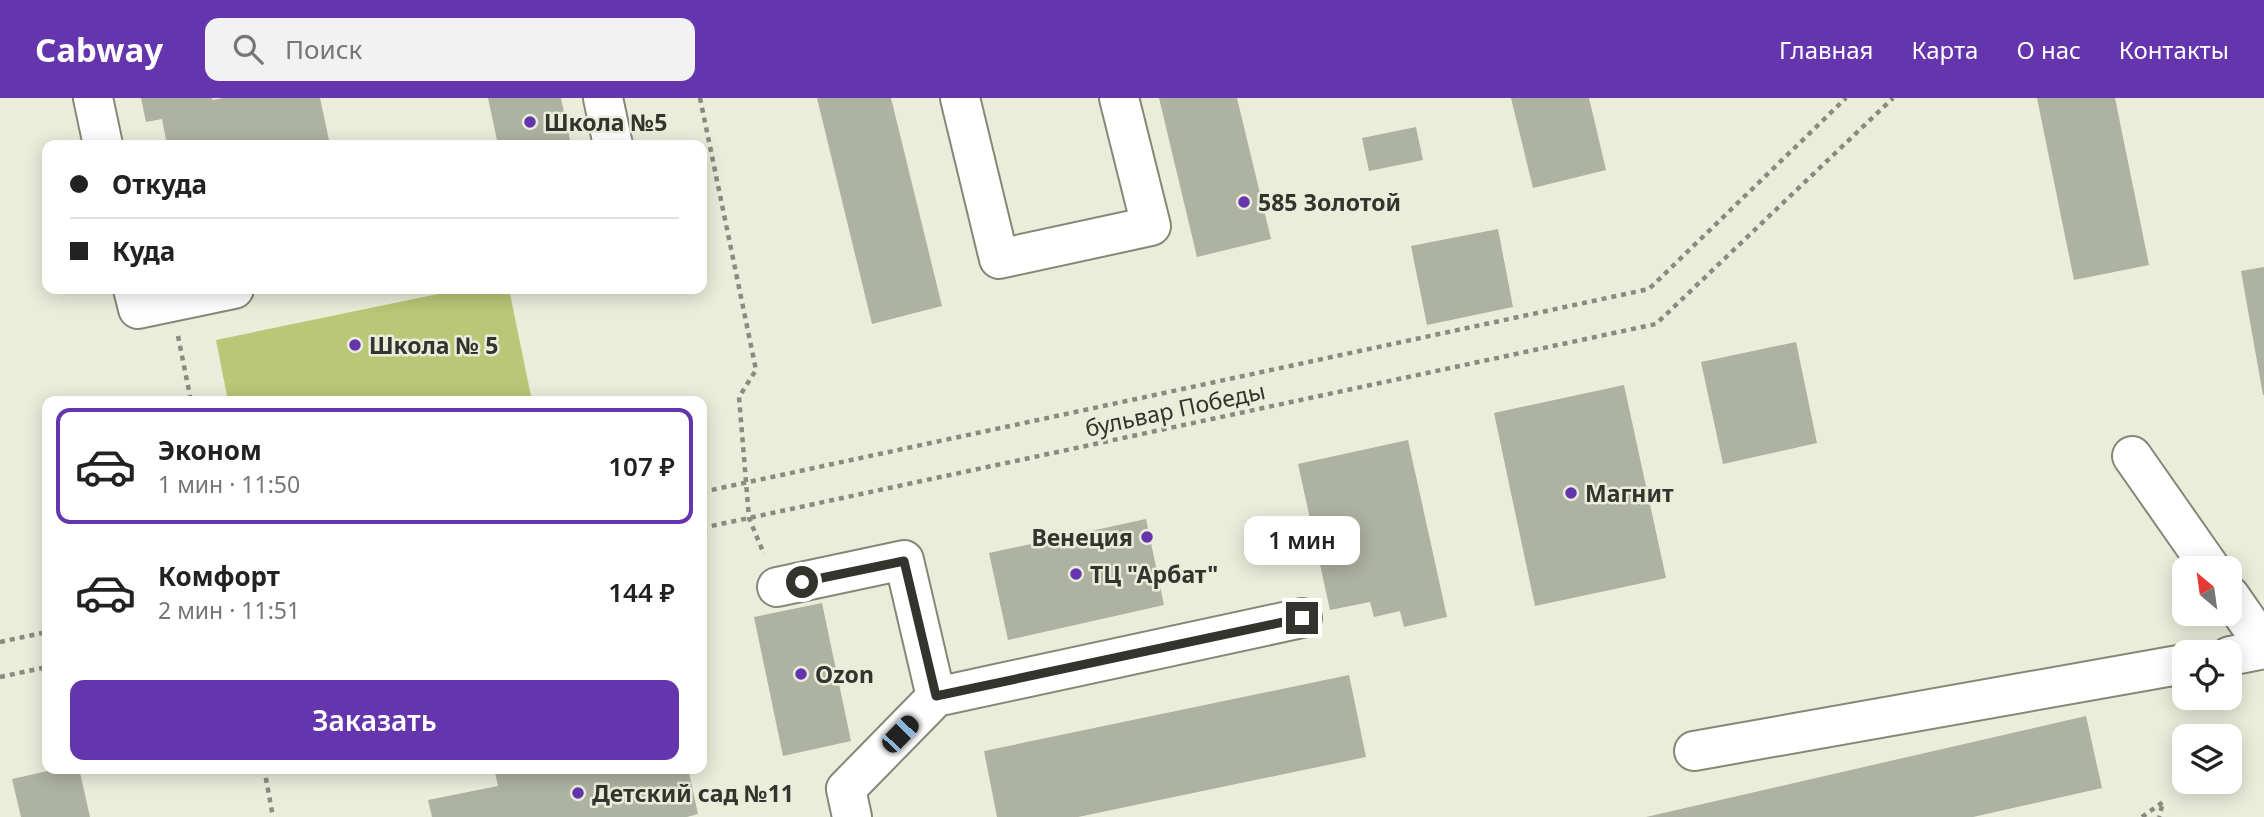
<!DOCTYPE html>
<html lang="ru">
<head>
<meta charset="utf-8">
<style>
  body { margin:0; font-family:"Noto Sans",sans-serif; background:#f2f2f2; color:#222; height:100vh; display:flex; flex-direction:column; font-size:26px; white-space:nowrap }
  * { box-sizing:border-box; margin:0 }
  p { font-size:23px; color:#767676 }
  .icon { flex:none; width:38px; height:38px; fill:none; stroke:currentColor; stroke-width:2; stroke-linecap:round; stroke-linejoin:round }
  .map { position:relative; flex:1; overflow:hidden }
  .drawer { position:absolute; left:42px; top:298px; width:665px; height:378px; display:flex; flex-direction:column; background:#fff; border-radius:14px; box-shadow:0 4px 18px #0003 }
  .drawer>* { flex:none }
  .hud { position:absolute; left:42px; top:42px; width:665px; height:154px; border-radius:14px; box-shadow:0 4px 18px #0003; display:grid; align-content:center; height:154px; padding:0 28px; background:#fff }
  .needle { width:46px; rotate:331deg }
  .tools { position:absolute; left:2172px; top:458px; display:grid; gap:14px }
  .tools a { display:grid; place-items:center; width:70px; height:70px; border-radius:14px; background:#fff; box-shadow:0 4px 18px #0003; font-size:35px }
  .end { position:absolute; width:32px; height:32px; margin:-16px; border:9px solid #33342d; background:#fff; box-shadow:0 0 0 4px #fff }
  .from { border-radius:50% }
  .bubble { position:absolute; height:49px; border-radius:14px; background:#fff; box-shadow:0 4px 18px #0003; font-size:23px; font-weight:600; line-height:49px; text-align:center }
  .car { position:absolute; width:21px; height:42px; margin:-21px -10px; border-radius:9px; box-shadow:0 0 5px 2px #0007; background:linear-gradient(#222 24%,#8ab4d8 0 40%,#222 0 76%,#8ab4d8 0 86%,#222 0) }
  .hud b { display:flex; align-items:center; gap:24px; height:66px; font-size:26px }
  .hud b+b { border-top:2px solid #e0e0e0 }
  .hud i { width:18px; height:18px; background:#222 }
  ul { padding:12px 0 0; list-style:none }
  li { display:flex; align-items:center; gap:21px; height:116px; margin:0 14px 10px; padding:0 14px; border:4px solid transparent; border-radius:14px }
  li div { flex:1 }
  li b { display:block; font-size:26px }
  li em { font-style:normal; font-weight:600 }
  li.current { border-color:#6535ad }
  li>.icon { width:63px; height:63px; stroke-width:1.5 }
  .primary-button { display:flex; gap:14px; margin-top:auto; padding:14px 28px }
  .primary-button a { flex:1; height:80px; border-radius:14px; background:#6535ad; color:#fff; font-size:28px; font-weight:600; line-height:80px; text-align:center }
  header { display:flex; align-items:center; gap:42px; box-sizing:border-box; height:98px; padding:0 35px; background:#6535ad; color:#fff }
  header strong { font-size:33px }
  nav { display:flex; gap:38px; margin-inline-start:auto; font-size:24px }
  .search { width:490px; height:63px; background:#f2f2f2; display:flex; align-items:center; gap:18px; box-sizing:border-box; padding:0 24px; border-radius:14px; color:#767676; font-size:26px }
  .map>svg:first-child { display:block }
  .green { fill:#b9c777 }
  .building { fill:#aeb2a0 }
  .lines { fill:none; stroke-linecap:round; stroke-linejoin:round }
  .minor-casing { stroke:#848877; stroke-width:42 }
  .path { stroke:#898b7f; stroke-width:4.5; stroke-dasharray:5 5; stroke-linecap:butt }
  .minor { stroke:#fff; stroke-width:38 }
  .route { stroke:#33342d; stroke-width:9 }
  .poi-dot { fill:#6535ad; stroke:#e9edda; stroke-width:2.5 }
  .labels { text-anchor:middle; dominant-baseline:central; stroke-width:5; stroke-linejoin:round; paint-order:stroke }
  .poi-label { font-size:23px; font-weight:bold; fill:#33342d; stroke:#e9edda; text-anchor:start }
  .street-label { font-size:23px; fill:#33342d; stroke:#e9edda }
</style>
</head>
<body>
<header>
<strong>Cabway</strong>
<div class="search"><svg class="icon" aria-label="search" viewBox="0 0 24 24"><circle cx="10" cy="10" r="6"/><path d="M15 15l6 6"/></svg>Поиск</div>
<nav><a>Главная</a><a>Карта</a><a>О нас</a><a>Контакты</a></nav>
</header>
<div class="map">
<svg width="2264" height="719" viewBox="0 0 2264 719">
  <rect width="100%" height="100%" fill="#e9edda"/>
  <path class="green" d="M462 191H509L532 303H228L216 242Z"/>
  <path class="building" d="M141 0H212L213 2 223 0H320L330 47H167L162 21 146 24Z
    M488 0H561L571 47H498Z
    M817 0H891L942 208 872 226Z
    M1159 0H1237L1271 141 1197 159Z
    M1511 0H1589L1606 72 1533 90Z
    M2037 0H2115L2149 167 2074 182Z
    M1416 29 1423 62 1369 73 1362 40Z
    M1498 131 1513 209 1427 227 1411 148Z
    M2264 169V297H2263L2241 173Z
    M1796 244 1817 345 1723 366 1701 264Z
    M1624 287 1666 480 1535 508 1494 315Z
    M1408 342 1447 519 1404 529 1400 513 1374 519 1370 504 1330 512 1298 366Z
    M1146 421 1164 507 1008 542 989 455Z
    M822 505 851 643 783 658 754 519Z
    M1349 577 1366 659 1078 719H997L984 653Z
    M2086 618 2102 690 1973 719H1646Z
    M61 670H79L90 719H21L12 681Z
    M494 670H688L698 716 687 719H432L428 702 498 688Z"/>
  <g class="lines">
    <g class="minor-casing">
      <path id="minor" d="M93 0 103 47
        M603 0 613 47
        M960 0 999 161 1151 128 1119 0
        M133 191 138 211 234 191
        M2132 358 2211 471
        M777 489 904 462 936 599 846 691 852 719
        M2230 498 2264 547
        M2230 558 2264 551
        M936 599 1302 520
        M1694 653 2184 566"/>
    </g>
    <path class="path" d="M700 0 756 272 739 299 749 420 764 456
      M178 238 191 303
      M702 394 1649 191 1846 0
      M702 430 1656 226 1893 0
      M0 544 47 534
      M0 579 47 569
      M264 670 273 719
      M2142 719 2163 704 2159 719"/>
    <use href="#minor" class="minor"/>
  </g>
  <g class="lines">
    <path class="route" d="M802 484 904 463 936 598 1302 520"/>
  </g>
  <g class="poi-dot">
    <circle cx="530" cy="24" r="7"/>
    <circle cx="1244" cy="104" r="7"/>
    <circle cx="355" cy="247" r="7"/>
    <circle cx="1571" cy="395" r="7"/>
    <circle cx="1147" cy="439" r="7"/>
    <circle cx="1076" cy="476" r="7"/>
    <circle cx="801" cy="576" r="7"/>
    <circle cx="578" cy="695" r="7"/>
  </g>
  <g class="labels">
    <g class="poi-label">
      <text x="544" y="24">Школа №5</text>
      <text x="1258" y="104">585 Золотой</text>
      <text x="369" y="247">Школа № 5</text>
      <text x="1585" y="395">Магнит</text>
      <text x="1133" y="439" text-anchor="end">Венеция</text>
      <text x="1090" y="476">ТЦ "Арбат"</text>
      <text x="815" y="576">Ozon</text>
      <text x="592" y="695">Детский сад №11</text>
    </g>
    <g class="street-label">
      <text transform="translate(1175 311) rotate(-12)">бульвар Победы</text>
    </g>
  </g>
</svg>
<div class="tools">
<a><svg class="needle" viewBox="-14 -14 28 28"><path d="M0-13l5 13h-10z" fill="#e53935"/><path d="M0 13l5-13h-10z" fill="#767676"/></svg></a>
<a><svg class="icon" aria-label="locate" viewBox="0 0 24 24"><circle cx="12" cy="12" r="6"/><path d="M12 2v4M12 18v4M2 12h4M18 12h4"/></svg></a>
<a><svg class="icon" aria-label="layers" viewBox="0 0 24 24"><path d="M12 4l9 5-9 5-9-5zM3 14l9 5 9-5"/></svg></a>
</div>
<i class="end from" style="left:802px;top:484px"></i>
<i class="end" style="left:1302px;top:520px"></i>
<div class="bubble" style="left:1244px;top:418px;width:116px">1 мин</div>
<i class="car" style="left:900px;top:636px;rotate:44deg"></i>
<div class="hud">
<b><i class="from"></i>Откуда</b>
<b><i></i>Куда</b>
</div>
<section class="drawer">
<ul>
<li class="current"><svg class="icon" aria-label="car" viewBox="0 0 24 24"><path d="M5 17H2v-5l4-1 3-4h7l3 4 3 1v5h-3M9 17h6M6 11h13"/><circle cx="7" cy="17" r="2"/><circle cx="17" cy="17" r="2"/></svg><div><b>Эконом</b><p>1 мин · 11:50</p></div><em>107 ₽</em></li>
<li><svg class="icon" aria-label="car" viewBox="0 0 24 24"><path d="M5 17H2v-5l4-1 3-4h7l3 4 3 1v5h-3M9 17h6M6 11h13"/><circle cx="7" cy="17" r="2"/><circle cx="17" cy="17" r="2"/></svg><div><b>Комфорт</b><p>2 мин · 11:51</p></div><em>144 ₽</em></li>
</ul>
<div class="primary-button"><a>Заказать</a></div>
</section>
</div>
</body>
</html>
